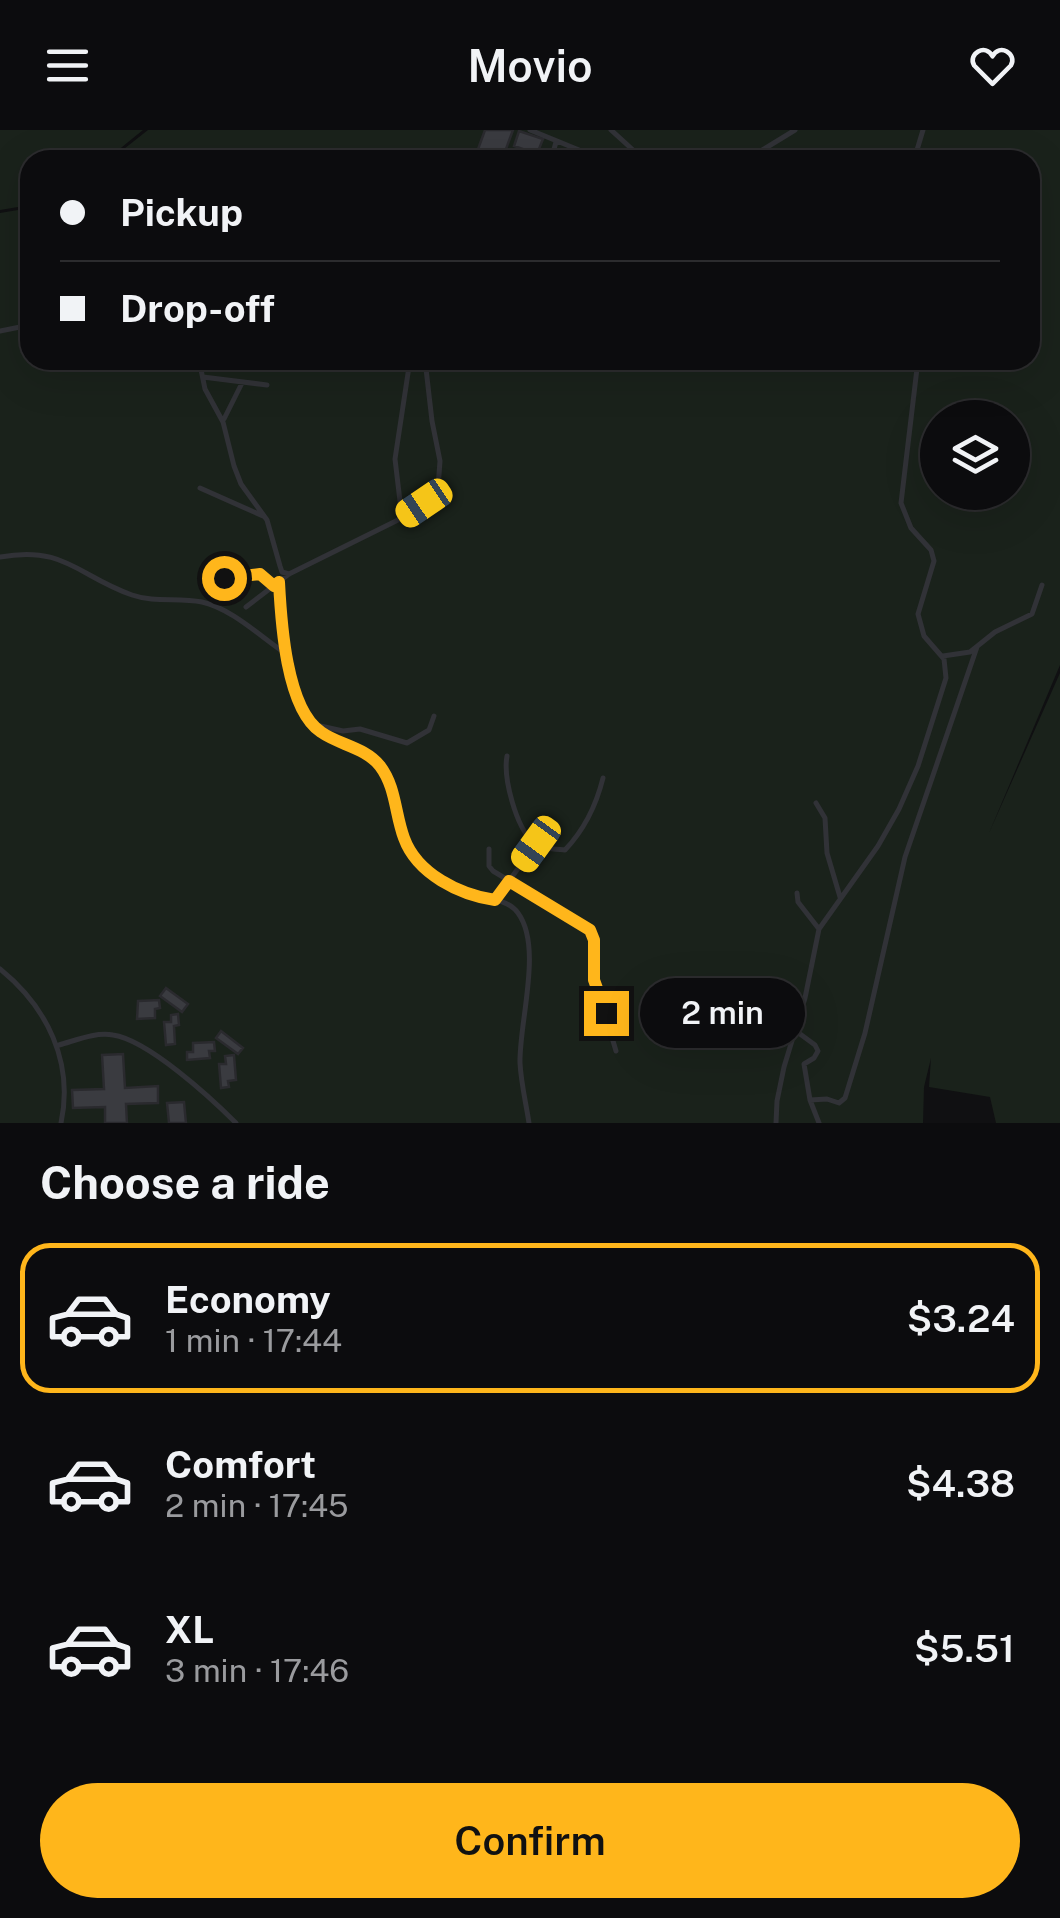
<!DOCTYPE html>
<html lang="en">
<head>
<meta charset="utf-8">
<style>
  body { margin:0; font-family:"Public Sans",sans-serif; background:#1a1a1c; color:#f1f3f6; height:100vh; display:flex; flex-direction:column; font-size:38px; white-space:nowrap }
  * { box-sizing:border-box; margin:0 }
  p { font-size:32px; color:#9a9b9e }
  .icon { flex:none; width:55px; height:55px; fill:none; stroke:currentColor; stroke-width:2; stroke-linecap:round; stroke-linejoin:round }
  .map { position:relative; height:993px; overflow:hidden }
  .details { display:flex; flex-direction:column; background:#0c0c0e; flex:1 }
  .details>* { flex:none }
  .hud { position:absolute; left:20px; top:20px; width:1020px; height:220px; border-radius:30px; box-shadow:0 10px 40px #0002,0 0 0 2px #2c2c2e; display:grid; align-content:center; height:220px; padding:0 40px; background:#0c0c0e }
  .controls { position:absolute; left:920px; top:270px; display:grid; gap:20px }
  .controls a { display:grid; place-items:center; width:110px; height:110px; border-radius:50%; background:#0c0c0e; box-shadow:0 10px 40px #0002,0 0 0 2px #2c2c2e; font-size:50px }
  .end { position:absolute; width:45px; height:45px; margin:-22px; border:12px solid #ffb61b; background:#111; box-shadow:0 0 0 5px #111 }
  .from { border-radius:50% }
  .bubble { position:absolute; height:70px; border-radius:35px; background:#0c0c0e; box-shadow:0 10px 40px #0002,0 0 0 2px #2c2c2e; font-size:32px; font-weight:600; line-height:70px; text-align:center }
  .car { position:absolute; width:30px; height:60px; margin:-30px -15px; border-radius:12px; box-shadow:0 0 8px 2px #0007; background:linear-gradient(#f5c518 24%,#345 0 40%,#f5c518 0 76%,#345 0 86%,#f5c518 0) }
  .hud b { display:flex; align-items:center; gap:35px; height:95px; font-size:38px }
  .hud b+b { border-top:2px solid #2c2c2e }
  .hud i { width:25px; height:25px; background:#f1f3f6 }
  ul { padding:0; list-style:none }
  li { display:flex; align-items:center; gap:30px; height:150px; margin:0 20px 15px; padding:0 20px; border:5px solid transparent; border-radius:30px }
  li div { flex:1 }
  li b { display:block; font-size:38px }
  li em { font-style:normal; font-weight:600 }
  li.active { border-color:#ffb61b }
  li>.icon { width:90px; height:90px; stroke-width:1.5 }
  h2 { padding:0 40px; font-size:45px; line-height:120px }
  .primary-button { display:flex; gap:20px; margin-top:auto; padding:20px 40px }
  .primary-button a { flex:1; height:115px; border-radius:60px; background:#ffb61b; color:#111; font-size:40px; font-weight:600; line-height:115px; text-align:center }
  header { display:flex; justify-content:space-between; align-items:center; height:130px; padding:0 40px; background:#0c0c0e; font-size:45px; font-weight:600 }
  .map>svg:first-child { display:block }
  .green { fill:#1a221b; fill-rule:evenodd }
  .building { fill:#3a3b40; stroke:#2a2a2e; stroke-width:2.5 }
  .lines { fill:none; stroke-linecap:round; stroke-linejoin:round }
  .lane { stroke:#313237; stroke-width:5 }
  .route { stroke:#ffb61b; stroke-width:12 }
</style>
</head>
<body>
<header><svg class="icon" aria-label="menu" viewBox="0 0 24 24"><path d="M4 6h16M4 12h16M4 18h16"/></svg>Movio<svg class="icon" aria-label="heart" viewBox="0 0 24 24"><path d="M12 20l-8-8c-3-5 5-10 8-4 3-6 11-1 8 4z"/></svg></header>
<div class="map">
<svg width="1060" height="993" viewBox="0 0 1060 993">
  <rect width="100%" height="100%" fill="#101012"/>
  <path class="green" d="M0 0H143L106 30H30V75L0 80Z
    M148 0H1060V535L989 703 1060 543V993H996L990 967 929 957 931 928 924 957 923 993H0V83L30 78V230H1030V30H110ZM938 288H1012V362H938Z"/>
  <path class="building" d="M485 0H513L502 30H474Z
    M519 1 543 9 537 24 514 16Z
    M166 858 188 874 182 882 160 866Z
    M159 870 160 878 155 879V888L137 889 138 871Z
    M178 884 179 895 174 896 175 914 166 915 164 892H171V885Z
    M221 901 243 918 238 924 216 908Z
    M214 912 215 921H209L210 928 187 930V922H193V913Z
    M123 924 125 958 158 956V973L126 974 127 993H105V977L73 978 72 960 104 959 102 925Z
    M234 925 236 950 228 951 229 957 221 958 219 934H226L225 926Z
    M184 972 186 993H169L167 973Z"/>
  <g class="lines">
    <path class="lane" d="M530 0 601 29
      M611 0 644 30
      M551 30 556 12
      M746 30 795 0
      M914 30 923 0
      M0 201 30 195
      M199 230 205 259 223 292 234 336 241 354 267 390 280 436 282 442 289 444
      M203 247 267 255
      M224 289 242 253
      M200 358 263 386
      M402 388 395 329 410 230
      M0 427C64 415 78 446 132 465 155 473 179 467 202 472 230 478 259 505 282 521
      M223 449 260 444 274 456
      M279 452C281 490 286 578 320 602 338 615 364 616 379 634 407 668 392 711 431 742 438 748 447 755 455 760 475 771 504 764 518 783 543 817 519 892 520 933 521 953 526 973 529 993
      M246 477 289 444 402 388 425 373 438 358 440 331 432 291 425 230
      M943 526 970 522 995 502 1032 484 1042 455
      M316 595 343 601 360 599 407 613 429 600 434 586
      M507 626C503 648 516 697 533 712 541 719 555 719 565 720 585 699 596 676 603 648
      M816 673 825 688 827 723 840 767
      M489 719V736L493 741 591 800 594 809 595 850 616 921
      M797 763 798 772 819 799
      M495 770 536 714
      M0 839C47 877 74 932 61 993
      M796 901 815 915 818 921 814 928 804 934 810 970 819 993
      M59 915C77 910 95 902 113 905 148 910 211 968 236 993
      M810 970 827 969 839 973 845 968 865 903 905 727 977 517
      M776 993 777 971 784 937 805 868 819 799 878 716 899 679 918 636 946 548 944 529 924 506 918 484 934 431 931 420 911 398 901 373 918 230"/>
  </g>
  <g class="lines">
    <path class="route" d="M224 448 260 444 274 456 279 452C281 491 286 579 321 602 339 615 365 617 380 636 396 657 395 684 404 708 417 744 460 765 495 770L509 751 590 800 594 810V850L606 883"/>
  </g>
</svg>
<div class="controls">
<a><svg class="icon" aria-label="layers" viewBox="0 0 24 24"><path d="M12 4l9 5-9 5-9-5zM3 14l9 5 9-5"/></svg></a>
</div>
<i class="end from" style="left:224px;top:448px"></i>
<i class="end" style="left:606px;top:883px"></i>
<div class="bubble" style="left:640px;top:848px;width:165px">2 min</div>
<i class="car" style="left:424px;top:373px;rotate:236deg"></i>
<i class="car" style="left:536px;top:714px;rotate:216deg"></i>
<div class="hud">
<b><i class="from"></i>Pickup</b>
<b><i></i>Drop-off</b>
</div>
</div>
<section class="details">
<h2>Choose a ride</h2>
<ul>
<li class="active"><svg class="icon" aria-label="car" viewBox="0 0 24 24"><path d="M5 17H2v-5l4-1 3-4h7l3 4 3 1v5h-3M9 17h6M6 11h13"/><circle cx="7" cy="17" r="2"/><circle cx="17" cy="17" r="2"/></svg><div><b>Economy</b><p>1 min · 17:44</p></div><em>$3.24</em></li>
<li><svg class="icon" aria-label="car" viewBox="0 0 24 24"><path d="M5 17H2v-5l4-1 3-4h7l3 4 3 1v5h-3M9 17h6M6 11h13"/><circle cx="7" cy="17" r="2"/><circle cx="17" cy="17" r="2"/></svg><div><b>Comfort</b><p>2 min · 17:45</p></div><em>$4.38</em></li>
<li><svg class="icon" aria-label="car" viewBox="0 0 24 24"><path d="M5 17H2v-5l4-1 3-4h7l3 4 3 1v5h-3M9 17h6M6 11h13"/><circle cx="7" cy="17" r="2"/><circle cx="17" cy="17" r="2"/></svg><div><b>XL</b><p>3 min · 17:46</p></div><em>$5.51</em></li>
</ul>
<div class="primary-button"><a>Confirm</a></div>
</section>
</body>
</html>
